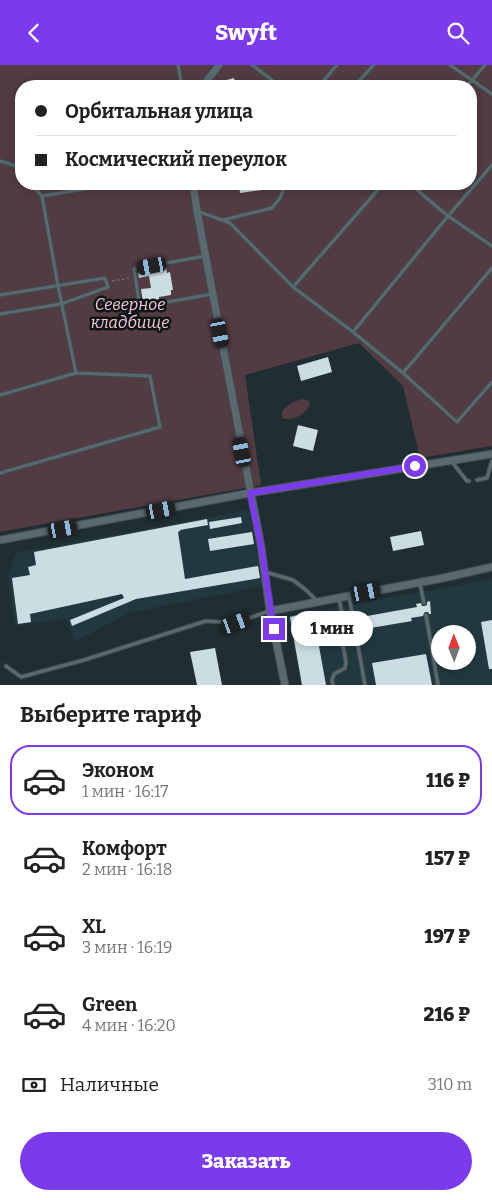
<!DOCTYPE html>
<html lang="ru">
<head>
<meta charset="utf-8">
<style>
  body { margin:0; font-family:Bitter,serif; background:#f2f2f2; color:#222; height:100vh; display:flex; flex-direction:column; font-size:19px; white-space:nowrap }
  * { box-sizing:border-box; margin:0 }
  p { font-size:16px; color:#767676 }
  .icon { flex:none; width:28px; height:28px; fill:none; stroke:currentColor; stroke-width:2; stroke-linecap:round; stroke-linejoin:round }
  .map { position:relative; height:620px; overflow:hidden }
  .side { display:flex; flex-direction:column; background:#fff; flex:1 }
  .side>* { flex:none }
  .banner { position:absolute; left:15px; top:15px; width:462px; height:110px; border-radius:20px; box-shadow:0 2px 8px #0003; display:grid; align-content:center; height:110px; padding:0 20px; background:#fff }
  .needle { width:32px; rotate:359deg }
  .fabs { position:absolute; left:431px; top:560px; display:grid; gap:10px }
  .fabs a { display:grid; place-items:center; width:45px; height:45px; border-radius:50%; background:#fff; box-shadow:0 2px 8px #0003; font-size:25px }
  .end { position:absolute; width:22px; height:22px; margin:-11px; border:6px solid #7c3aed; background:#fff; box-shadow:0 0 0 2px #fff }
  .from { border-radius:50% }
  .bubble { position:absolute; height:35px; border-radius:18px; background:#fff; box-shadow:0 2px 8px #0003; font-size:16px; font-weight:800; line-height:35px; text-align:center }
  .car { position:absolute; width:15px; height:30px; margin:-15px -8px; border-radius:6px; box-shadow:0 0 4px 1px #0007; background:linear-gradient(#222 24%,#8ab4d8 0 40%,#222 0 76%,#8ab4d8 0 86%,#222 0) }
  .banner b { display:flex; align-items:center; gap:18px; height:48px; font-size:19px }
  .banner b+b { border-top:1px solid #e0e0e0 }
  .banner i { width:12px; height:12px; background:#222 }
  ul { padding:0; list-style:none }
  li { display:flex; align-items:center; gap:15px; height:70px; margin:0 10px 8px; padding:0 10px; border:2px solid transparent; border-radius:20px }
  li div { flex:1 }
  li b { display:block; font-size:19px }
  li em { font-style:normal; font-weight:800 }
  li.current { border-color:#7c3aed }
  li>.icon { width:45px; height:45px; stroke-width:1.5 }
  h2 { padding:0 20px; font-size:22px; line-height:60px }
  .pay { display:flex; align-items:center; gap:12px; height:55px; padding:0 20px; font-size:19px }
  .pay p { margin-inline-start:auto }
  .primary-button { display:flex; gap:10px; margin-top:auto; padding:10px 20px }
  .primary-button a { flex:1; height:58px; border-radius:30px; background:#7c3aed; color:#fff; font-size:20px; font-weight:800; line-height:58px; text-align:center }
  header { display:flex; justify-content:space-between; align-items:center; height:65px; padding:0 20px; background:#7c3aed; color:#fff; font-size:22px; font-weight:800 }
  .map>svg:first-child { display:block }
  .built { fill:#22383f; fill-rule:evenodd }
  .green { fill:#523b42; fill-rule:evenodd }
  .building { fill:#cbdde3 }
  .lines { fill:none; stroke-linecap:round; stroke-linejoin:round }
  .lane-casing { stroke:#3f4c50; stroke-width:5 }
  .street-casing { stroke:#3f4c50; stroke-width:9 }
  .path { stroke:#788488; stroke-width:1; stroke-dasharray:2.5 2.5; stroke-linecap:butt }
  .lane { stroke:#59696e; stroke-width:3 }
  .street { stroke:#59696e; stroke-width:7 }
  .route { stroke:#7c3aed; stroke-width:6 }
  .labels { text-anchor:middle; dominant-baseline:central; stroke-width:5; stroke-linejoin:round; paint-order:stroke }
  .park-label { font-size:16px; font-style:italic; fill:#fbc8d8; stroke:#0e1517 }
</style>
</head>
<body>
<header><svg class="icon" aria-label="back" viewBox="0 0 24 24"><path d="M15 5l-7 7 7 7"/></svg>Swyft<svg class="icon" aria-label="search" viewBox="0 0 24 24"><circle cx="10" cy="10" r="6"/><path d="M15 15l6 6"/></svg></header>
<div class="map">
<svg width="492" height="620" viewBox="0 0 492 620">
  <rect width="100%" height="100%" fill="#1f2e32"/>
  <path class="built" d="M249 445 263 521 128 548 75 577 66 554 15 561 8 511 16 488Z
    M492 514V620H301L288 551ZM440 569H468V596H440Z"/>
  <path class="green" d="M0 0H492V381L420 393 403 321 359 278 245 310 261 420 0 467ZM21 21H471V119H21Z
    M302 334 307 335 310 338C308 349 292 357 282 353V347C287 339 293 337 302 334Z"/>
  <path class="building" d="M234 13 236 21H210L211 19Z
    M239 119H261L262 125 240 128Z
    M166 202 167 208 170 207 173 225H171V230L159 232V234L143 237 141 224 151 223 149 211 139 213 138 207Z
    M328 292 332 307 301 316 297 301Z
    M298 360 318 365 313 386 293 381Z
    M241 452 242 458 210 464 209 457Z
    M207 454 208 460 180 465V466L178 467 185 514 258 501 260 513 136 534 72 561 70 555 124 533 122 529 30 549 31 557 18 559 12 513 30 510 28 502 36 500 34 487Z
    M421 466 424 480 393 486 390 472Z
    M252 467 254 479 210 486 208 474Z
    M430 536 431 549H429L428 547H425L423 551 411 553 412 556 359 565 356 553 417 542 416 539 421 538 422 541H425L427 540V537Z
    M298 550 300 561 315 559 326 620H302L290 552Z
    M492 555V604H489L481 557Z
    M215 583 222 620H197L190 587Z
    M426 589 432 620H376L372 598Z"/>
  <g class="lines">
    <g class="lane-casing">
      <path id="lane" d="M178 0 182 21
        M252 0 280 21
        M450 0 492 29
        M319 21 337 0
        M354 21 374 0
        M467 21 485 0
        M0 96 16 101 21 107
        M31 119 42 131 115 119
        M410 119 448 151 492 181
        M42 131 58 221 76 308
        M197 146 230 158 293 222 353 267 403 308 457 357 492 317
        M223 155 272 143 280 133 286 119
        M205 191 134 204 140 242 212 229
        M293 222 383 119
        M0 230 105 213 108 222 61 239 0 249
        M353 267 448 151 492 100
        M403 308 492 203
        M0 330 76 308 150 311 160 362 0 408
        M452 397 467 416H469
        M477 415 487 413 492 396
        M265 507 293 515 306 525 317 536
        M420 519 424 538
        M349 531 365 620
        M426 550 438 620
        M6 601 21 612 84 595 206 556 235 558 269 546
        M333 620 332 615 334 609 345 603 346 597 338 554 342 549 339 533"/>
    </g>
    <g class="street-casing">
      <path id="street" d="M203 21 219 0
        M193 119 197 146 261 481 270 546 285 620
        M0 475 250 428 492 389
        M270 546 443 513 492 502"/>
    </g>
    <path class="path" d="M112 216 130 213"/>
    <use href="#lane" class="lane"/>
    <use href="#street" class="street"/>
  </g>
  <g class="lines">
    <path class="route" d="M274 564 261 481 250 428 415 401"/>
  </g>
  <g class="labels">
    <g class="park-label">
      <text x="130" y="239">Северное<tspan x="130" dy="18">кладбище</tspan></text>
    </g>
  </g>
</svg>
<div class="fabs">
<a><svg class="needle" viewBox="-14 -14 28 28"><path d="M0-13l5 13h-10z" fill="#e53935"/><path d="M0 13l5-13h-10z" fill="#767676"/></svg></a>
</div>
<i class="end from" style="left:415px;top:401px"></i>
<i class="end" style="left:274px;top:564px"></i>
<div class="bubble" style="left:291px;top:546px;width:82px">1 мин</div>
<i class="car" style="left:152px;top:201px;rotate:260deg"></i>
<i class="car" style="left:220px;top:268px;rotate:169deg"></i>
<i class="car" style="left:242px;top:387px;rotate:349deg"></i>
<i class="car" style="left:161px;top:445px;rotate:80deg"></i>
<i class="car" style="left:63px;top:464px;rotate:80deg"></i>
<i class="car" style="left:366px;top:527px;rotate:79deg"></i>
<i class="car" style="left:236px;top:558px;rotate:70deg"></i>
<div class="banner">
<b><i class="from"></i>Орбитальная улица</b>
<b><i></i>Космический переулок</b>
</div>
</div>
<section class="side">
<h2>Выберите тариф</h2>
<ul>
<li class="current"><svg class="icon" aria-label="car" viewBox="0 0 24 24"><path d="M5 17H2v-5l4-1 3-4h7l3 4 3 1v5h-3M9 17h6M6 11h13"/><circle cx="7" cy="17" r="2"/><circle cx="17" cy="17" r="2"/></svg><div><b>Эконом</b><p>1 мин · 16:17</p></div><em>116 ₽</em></li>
<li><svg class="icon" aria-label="car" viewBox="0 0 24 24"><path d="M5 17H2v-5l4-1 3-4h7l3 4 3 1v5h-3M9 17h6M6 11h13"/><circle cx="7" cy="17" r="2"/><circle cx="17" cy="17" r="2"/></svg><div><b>Комфорт</b><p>2 мин · 16:18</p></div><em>157 ₽</em></li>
<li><svg class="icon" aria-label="car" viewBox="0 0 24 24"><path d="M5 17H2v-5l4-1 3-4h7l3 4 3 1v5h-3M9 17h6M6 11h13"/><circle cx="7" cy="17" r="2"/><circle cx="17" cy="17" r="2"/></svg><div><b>XL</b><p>3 мин · 16:19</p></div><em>197 ₽</em></li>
<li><svg class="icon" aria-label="car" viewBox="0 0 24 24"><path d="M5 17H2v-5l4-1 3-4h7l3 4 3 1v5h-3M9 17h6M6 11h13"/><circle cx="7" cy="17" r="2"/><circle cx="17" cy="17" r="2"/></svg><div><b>Green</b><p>4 мин · 16:20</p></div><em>216 ₽</em></li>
</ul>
<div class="pay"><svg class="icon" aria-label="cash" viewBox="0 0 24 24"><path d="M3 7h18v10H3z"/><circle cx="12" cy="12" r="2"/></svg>Наличные<p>310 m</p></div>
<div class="primary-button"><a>Заказать</a></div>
</section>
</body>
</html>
